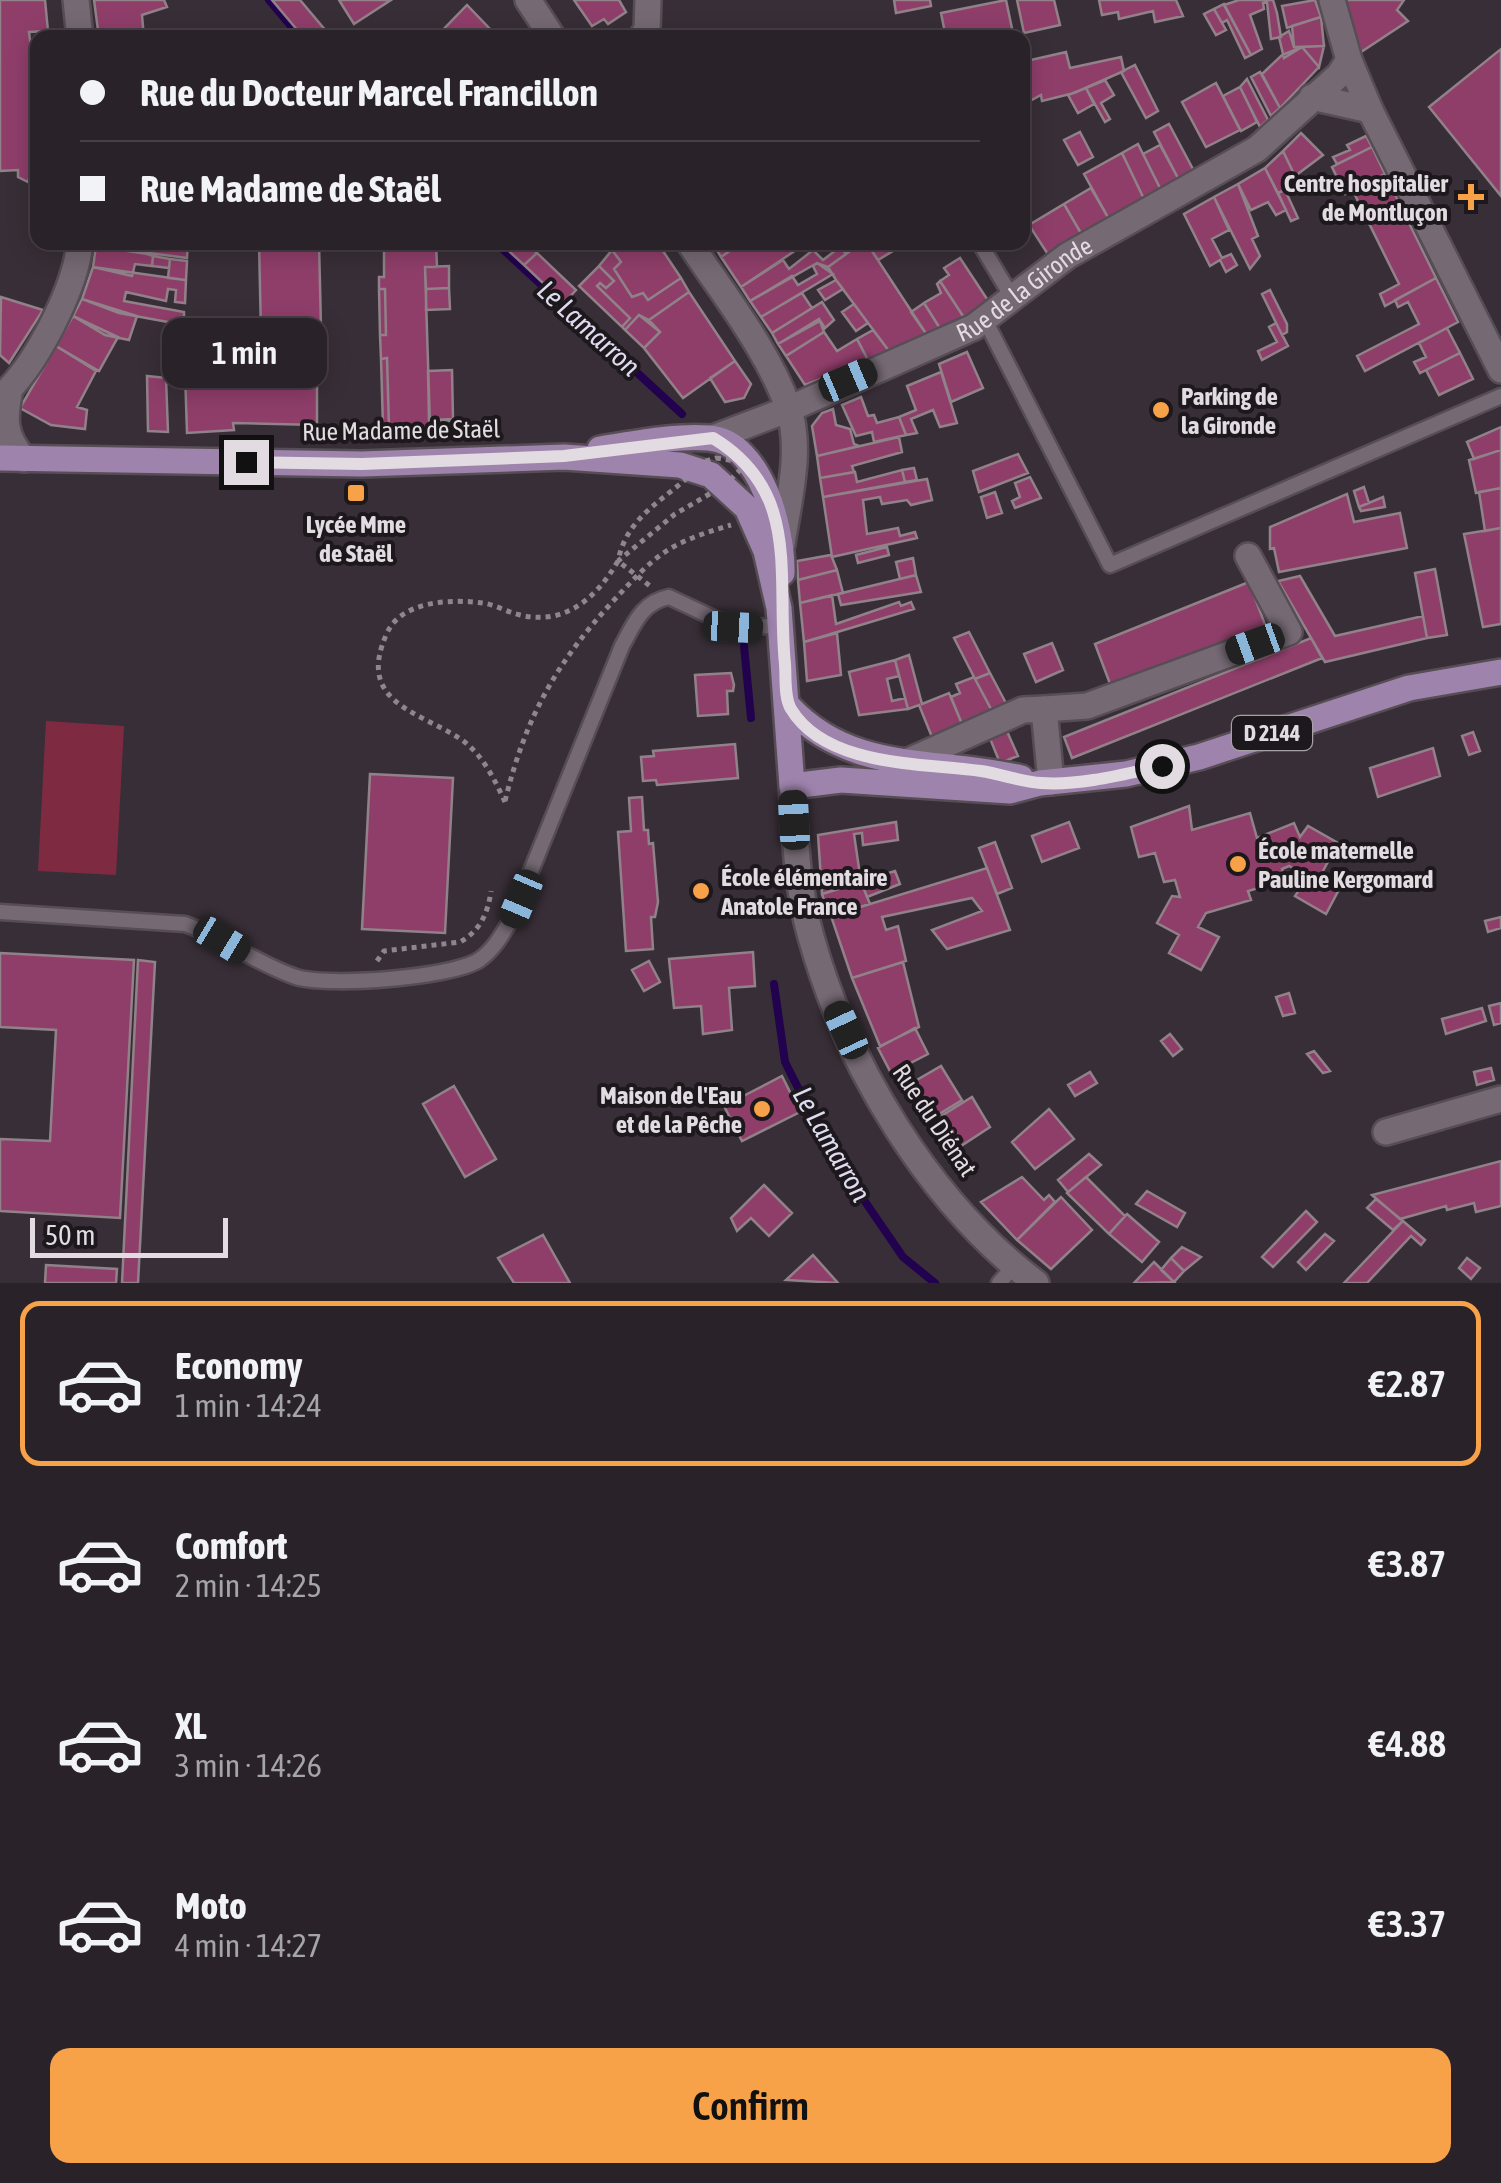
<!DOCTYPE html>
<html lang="en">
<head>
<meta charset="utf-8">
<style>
  body { margin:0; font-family:"Asap Condensed",sans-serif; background:#322a31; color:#f1f3f6; height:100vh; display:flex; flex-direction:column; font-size:38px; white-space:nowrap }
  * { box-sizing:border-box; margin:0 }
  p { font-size:32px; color:#a5a4a8 }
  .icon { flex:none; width:55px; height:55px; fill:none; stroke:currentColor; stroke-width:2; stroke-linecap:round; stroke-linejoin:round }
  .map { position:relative; height:1283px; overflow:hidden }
  .sheet { display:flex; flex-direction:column; background:#2a2229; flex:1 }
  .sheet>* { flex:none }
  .hud { position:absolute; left:30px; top:30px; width:1000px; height:220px; border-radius:20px; box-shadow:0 5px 25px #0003,0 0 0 2px #463f46; display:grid; align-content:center; height:220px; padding:0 50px; background:#2a2229 }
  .scale { position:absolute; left:30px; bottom:25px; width:198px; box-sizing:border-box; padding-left:10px; border:5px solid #e2dbe1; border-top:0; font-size:28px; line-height:35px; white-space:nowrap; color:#e2dbe1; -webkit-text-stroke:8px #1c181c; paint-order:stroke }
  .end { position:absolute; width:45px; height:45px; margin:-22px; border:12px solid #e2dbe1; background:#111; box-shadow:0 0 0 5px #111 }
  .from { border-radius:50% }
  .bubble { position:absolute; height:70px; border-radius:20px; background:#2a2229; box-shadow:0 5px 25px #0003,0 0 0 2px #463f46; font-size:32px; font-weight:600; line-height:70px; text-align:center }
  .car { position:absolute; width:30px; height:60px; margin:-30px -15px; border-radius:12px; box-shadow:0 0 8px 2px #0007; background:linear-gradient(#222 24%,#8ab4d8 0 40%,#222 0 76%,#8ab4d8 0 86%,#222 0) }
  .hud b { display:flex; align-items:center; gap:35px; height:95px; font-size:38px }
  .hud b+b { border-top:2px solid #463f46 }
  .hud i { width:25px; height:25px; background:#f1f3f6 }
  ul { padding:18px 0 0; list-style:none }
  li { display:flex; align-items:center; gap:30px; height:165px; margin:0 20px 15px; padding:0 30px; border:5px solid transparent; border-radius:20px }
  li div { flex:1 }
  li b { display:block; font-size:38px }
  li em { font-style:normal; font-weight:600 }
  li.selected { border-color:#f7a149 }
  li>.icon { width:90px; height:90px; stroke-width:1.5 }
  .button { display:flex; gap:20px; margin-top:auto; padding:20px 50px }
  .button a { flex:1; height:115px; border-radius:20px; background:#f7a149; color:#111; font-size:40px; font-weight:600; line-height:115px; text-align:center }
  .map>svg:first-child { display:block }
  .green { fill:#7e2b41 }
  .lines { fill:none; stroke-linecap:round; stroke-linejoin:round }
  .stream { stroke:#22024e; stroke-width:8 }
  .building { fill:#8f3e6a; stroke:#918188; stroke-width:2.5 }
  .service-casing { stroke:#564d55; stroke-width:19 }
  .minor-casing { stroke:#564d55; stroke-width:30 }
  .secondary-casing { stroke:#564d55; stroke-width:30 }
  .primary-casing { stroke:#564d55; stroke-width:30 }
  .path { stroke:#8e868d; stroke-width:5; stroke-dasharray:5 5; stroke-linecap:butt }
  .service { stroke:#756974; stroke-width:14 }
  .minor { stroke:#756974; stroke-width:25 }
  .secondary { stroke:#756974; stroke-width:25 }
  .primary { stroke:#9e84ac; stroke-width:25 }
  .route { stroke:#e2dbe1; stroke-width:12 }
  .poi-dot { fill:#f7a149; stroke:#1c181c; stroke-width:4 }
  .labels { text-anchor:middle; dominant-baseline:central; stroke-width:8; stroke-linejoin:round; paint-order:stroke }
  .shield { fill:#1c181c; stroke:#a7a0a6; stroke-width:2.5 }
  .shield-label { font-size:22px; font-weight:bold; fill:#e2dbe1 }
  .poi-label { font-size:25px; font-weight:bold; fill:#e2dbe1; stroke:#1c181c; text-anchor:start }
  .street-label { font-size:25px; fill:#e2dbe1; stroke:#1c181c }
  .water-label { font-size:28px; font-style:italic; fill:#dedbf1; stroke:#1c181c }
</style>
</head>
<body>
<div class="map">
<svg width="1501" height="1283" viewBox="0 0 1501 1283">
  <rect width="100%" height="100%" fill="#382e37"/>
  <path class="green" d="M46 721 124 726 116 875 38 871Z"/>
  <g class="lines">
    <path class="stream" d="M269 0 301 38
      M495 242 682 414
      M744 646 751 718
      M774 984 785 1062 829 1149 903 1257 935 1283"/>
  </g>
  <path class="building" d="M0 0H45L48 31 29 32 38 105V169H32L28 182 18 177V170L0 171Z
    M94 0H164L167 7 142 15 144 38H99Z
    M272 0H300L332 38H304Z
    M339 0H391L354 24Z
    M574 0H619L626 12 608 24 604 19 592 26Z
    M894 0H930L931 6 896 13Z
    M1006 0 1014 38H946L941 13Z
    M1017 0H1054L1060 25 1024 33Z
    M1099 0H1176L1183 16 1155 22 1153 11 1119 19 1118 12 1102 15Z
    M1239 0H1273L1277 13 1281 37 1271 39 1267 2 1263 3 1264 9 1250 15 1262 49 1251 55 1224 5Z
    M1315 0 1321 17 1287 28 1282 6Z
    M1344 0H1404L1397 10 1408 21 1361 52Z
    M1224 4 1251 55 1245 58 1227 20 1222 23 1214 9Z
    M467 5 493 32 488 38H435Z
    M1214 9 1226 30 1216 35 1204 14Z
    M1321 17 1324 46 1294 47 1292 26Z
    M1289 31 1294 47H1302L1284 58 1279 37Z
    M1324 46 1319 67 1302 47Z
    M1302 47 1319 67 1280 108 1262 74 1282 55Z
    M1501 49V196L1429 107Z
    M1066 52 1070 68 1121 57 1124 71 1074 93 1042 101 1041 95 1028 102 1022 62Z
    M1135 65 1158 111 1146 118 1121 72Z
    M1260 72 1280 108 1271 116 1251 77Z
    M1247 79 1268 120 1260 127 1240 87Z
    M1105 80 1114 95 1101 103 1110 119 1105 122 1086 88Z
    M1216 83 1240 130 1206 147 1182 102Z
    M1240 87 1257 122 1241 131 1223 96Z
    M1086 88 1094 104 1078 113 1068 95Z
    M1169 124 1194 171 1179 180 1154 132Z
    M1080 132 1093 157 1078 165 1064 140Z
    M1301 133 1323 155 1295 176 1283 151Z
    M1366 136 1372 147 1337 164 1333 157 1350 150 1347 145Z
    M1138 144 1161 190 1144 199 1122 153Z
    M1160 145 1179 180 1161 190 1143 154Z
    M1372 147 1385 174 1345 194 1332 167Z
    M1283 151 1295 176 1288 179 1292 186 1278 193 1265 168Z
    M1122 153 1144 199 1109 219 1084 174Z
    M1265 168 1286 210 1276 215 1268 202 1251 210 1238 184Z
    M1385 174 1436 278 1385 306 1380 294 1399 284 1353 191Z
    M1238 184 1258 236 1252 239 1260 256 1250 269 1214 197Z
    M1091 188 1109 219 1082 235 1064 204Z
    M1285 190 1298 218 1291 221 1278 193Z
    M1214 197 1229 230 1212 239 1222 258 1231 254 1237 265 1226 272 1220 260 1210 266 1184 214Z
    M1064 204 1082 235 1049 256 1029 225Z
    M97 242H188L187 258 96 246Z
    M259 242H319L322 371H317V425L233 423 234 430 187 433 185 372 250 371 251 381H273V337L261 334Z
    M384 242H436L437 267H425L430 426 389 427 387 358 381 359 380 335H386L385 289H379V277H384Z
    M499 242H526L537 253 524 265Z
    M620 242H657L681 278 648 300 643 293 632 297 614 269 621 262 612 250Z
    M712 242H743L721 257Z
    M743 242H755L759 247 766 242 802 246 741 287 721 257Z
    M863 242H866L927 335 889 351 836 280 828 267Z
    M866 242H908L878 260Z
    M96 246 147 254 153 256 152 266 135 264 132 276 93 267Z
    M840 247 846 254 828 267 817 263 750 301 741 287 783 260 789 269 813 250 823 260Z
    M612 250 621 262 614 269 632 297 643 293 648 300 681 278 689 292 649 320 639 315 625 330 622 327 630 318 597 286 600 283 606 288 614 281 599 266Z
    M537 253 576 290 564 303 524 265Z
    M153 256 170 259 169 268 152 266Z
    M960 258 989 302 965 319 940 281 949 275 944 268Z
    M170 259 187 261 186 280 168 278Z
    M817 263 833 274 761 317 750 301 792 276 798 285 817 274 813 266Z
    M449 266V288L426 289 425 267Z
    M599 266 614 281 606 288 600 283 597 286 630 318 622 327 579 286Z
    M93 267 186 280 185 303 175 302 176 290 168 289 166 301 126 292 124 301 184 312V325L119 313 82 299Z
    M1436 278 1458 322 1365 371 1357 356 1419 324 1408 302 1398 307 1395 300Z
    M836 280 843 289 825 300 818 290Z
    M940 281 965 319 941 330 924 303 941 293 937 284Z
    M449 288 450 309 426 310V289Z
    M379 289H385L386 335H380Z
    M1270 290 1287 324V332L1282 335 1262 294Z
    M689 292 735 361 683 398 644 348 660 332 649 320Z
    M802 293 812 308 772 333 761 317Z
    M1 297 43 310 9 363 0 355Z
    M82 299 137 316 129 340 105 335 73 316Z
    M822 302 834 320 825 328 819 319 778 344 772 333Z
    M924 303 941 330 927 335 911 312Z
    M854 304 868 323 856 331 842 312Z
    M639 315 660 332 644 348 625 330Z
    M73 316 118 337 99 371 56 346Z
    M820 321 824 332 786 356 778 344Z
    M1276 323 1288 346 1262 360 1258 351 1277 342 1269 327Z
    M1447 328 1460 353 1420 373 1414 362 1426 357 1419 343Z
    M873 330 889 351 868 360 857 339Z
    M824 332 837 351 857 339 868 360 805 385 786 356Z
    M56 346 96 371 77 407 87 410 85 429 51 425 20 408Z
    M967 352 983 388 951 402 939 364Z
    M1460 353 1473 379 1439 395 1426 370Z
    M387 358 389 427H383L381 359Z
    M735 361 751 384 744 398 725 402 710 378Z
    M452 370 453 419 429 420 428 371Z
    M941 372 957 423 940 427 933 410 911 419 917 433 906 435 899 417 916 410 907 386Z
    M147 376 166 378 168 432 148 431Z
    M861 397 868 416 874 415 877 423 899 417 906 435 874 442 872 432 856 436 842 405Z
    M833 409 836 425 850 429 854 444 859 446 817 456 812 426 822 413Z
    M429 420H451L421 432 383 427 430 426Z
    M1501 427V450L1474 459 1467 442Z
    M899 437 902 452 852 466 854 472 820 478 817 456Z
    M1501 450V488L1476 493 1469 460Z
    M1018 454 1028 473 979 492 973 471Z
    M914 468 917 480 905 482 902 470Z
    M902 470 905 482 823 497 820 478 855 472 857 482Z
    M1030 477 1041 498 1015 508 1012 501 1020 497 1015 483Z
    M927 479 932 500 911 505 907 500 882 504 880 497 863 500 867 534 898 528 900 536 915 532 917 538 832 557 823 497Z
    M1364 487 1369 503 1359 507 1354 491Z
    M1501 488V528L1485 531 1479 492Z
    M995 492 1002 513 987 518 981 497Z
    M1347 494 1354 522 1400 513 1407 548 1279 572 1274 548 1270 549V527Z
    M1383 497 1385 507 1361 511 1359 507Z
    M1501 528V624L1483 627 1464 534Z
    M887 547 889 555 858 563 856 555Z
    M831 555 837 570 798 580 797 561Z
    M913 558 916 575 900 579 896 562Z
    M1435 569 1447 635 1427 638 1415 573Z
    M837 570 843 593 800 603 798 580Z
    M916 575 921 592 841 605 838 594Z
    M1300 576 1335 636 1423 616 1427 638 1325 662 1278 581Z
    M1249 582 1266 627 1112 689 1095 644Z
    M832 595 836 624 899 602 901 606 911 602 914 609 804 642 800 603Z
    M969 632 990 673 975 679 954 638Z
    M837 633 841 675 807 681 804 642Z
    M1311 638 1322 658 1072 758 1064 737Z
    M1052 643 1063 670 1036 682 1024 654Z
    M909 655 922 704 949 693 962 724 932 737 919 705 908 709 895 660Z
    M895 660 899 676 887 679 892 701 905 698 908 709 859 715 849 672Z
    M731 673 734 685 733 691H727L728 714 698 716 695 675Z
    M990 673 1007 705 992 711 975 679Z
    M974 677 992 711 962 724 951 697 960 693 956 684Z
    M1006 729 1018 756 1000 763 989 736Z
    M1473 732 1480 751 1469 755 1462 736Z
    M735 744 738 778 657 785 656 780 643 781 641 757 654 756 653 751Z
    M1433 748 1440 776 1378 797 1370 768Z
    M370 774 453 778 445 933 362 929Z
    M642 797 644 830H648L649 844 653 843 658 902 655 917H651L653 949 626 951 618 832 631 831 629 798Z
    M1189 806 1192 830 1250 813 1257 838 1294 823 1300 837 1308 826 1338 843 1323 871 1343 882 1326 914 1295 896 1308 877 1289 866 1282 869 1285 880 1248 891 1251 900 1206 913 1198 927 1219 937 1201 970 1169 953 1179 935 1157 923 1172 896 1180 897 1175 880 1164 882 1155 853 1139 857 1131 827Z
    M896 822 898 840 863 845 862 833 854 834 861 882 822 894 818 835Z
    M1069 822 1079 848 1042 862 1032 836Z
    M995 842 1012 888 997 894 979 848Z
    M987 868 1010 930 947 949 932 930 982 911 972 898 882 917 886 930 898 926 906 961 852 978 831 916Z
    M895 871 900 884 867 897 861 881Z
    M861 882 870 904 829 916 822 894Z
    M1501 917V928L1488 932 1485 921Z
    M753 952 755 986 729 988 732 1030 703 1034 701 1006 674 1008 669 959Z
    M0 953 134 960 120 1218 0 1211V1139L50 1141 56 1030 0 1027Z
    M138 960 155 962 138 1283H122Z
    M649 961 660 982 644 991 632 970Z
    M903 962 919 1027 880 1046 852 978Z
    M1289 993 1295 1013 1283 1016 1276 997Z
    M1501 1003V1023L1494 1025 1489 1006Z
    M1482 1008 1486 1021 1446 1034 1442 1019Z
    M915 1028 928 1054 891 1073 878 1048Z
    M1170 1034 1182 1049 1173 1056 1161 1041Z
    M1314 1051 1330 1071 1323 1073 1307 1054Z
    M941 1066 962 1100 931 1119 910 1084Z
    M1491 1068 1494 1080 1477 1085 1474 1072Z
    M1090 1072 1097 1083 1075 1096 1068 1085Z
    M782 1076 800 1112 742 1141 724 1106Z
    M454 1086 496 1159 465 1177 423 1104Z
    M972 1097 990 1127 955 1150 938 1118Z
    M1049 1109 1074 1139 1035 1169 1012 1142Z
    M1089 1154 1101 1165 1068 1192 1058 1180Z
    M1501 1161V1206L1476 1212 1474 1203 1447 1210 1446 1206 1400 1219 1372 1195Z
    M1022 1177 1044 1200 1049 1195 1055 1202 1017 1240 981 1202Z
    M1086 1177 1125 1216 1109 1234 1067 1193Z
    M764 1185 792 1213 769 1236 751 1218 737 1231 731 1218Z
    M1147 1191 1185 1213 1177 1227 1136 1204Z
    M1061 1197 1092 1230 1051 1269 1017 1240Z
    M1376 1199 1403 1221 1393 1230 1367 1208Z
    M1306 1211 1317 1222 1273 1267 1262 1257Z
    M1127 1214 1159 1242 1142 1262 1109 1234Z
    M1403 1221 1425 1240 1421 1245 1411 1236 1367 1283H1344Z
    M1325 1234 1334 1241 1306 1270 1298 1262Z
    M543 1235 570 1283H514L498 1258Z
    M1182 1247 1201 1257 1184 1271 1171 1258Z
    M813 1255 838 1283 786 1280Z
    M1171 1258 1184 1271 1174 1282 1161 1270Z
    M1467 1258 1480 1268 1471 1279 1459 1268Z
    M1154 1262 1174 1282 1134 1283Z
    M46 1265 117 1269 116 1283H45Z"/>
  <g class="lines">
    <g class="service-casing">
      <path id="service" d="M979 242 1012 297
        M985 320 1110 565 1501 396
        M0 912 185 924C224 938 257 964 296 977 328 987 451 978 479 960 494 950 503 933 512 918L622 646C634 624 642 602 669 597L733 627 781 626
        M999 1283 1014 1266"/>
    </g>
    <g class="minor-casing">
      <g id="minor">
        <path d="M1332 0 1349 60 1370 110 1501 370"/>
        <path d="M641 38 647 30 648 0"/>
        <path d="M1312 97 1370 110"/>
        <path id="s1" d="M789 409 974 327 1067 256 1257 149 1339 75 1349 60"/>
        <path d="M1044 709 1087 706 1289 632 1248 556"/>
        <path d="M909 761 1023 710 1044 709 1051 782"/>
        <path d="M792 786C795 836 797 888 811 937 847 1066 929 1202 1036 1283"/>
        <path d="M1386 1132 1501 1099"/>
      </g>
    </g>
    <g class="secondary-casing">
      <path id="secondary" d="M76 0 80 38
        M528 0 553 38
        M689 242C723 294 767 348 788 407 803 449 788 502 782 544
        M10 389C4 418 3 436 24 459
        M0 398C35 368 76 288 80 242
        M713 438 789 409"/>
    </g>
    <g class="primary-casing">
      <path id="primary" d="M600 449C633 444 676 435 709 438 761 442 783 531 782 573
        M0 458 362 464 564 457 680 465 711 475 747 508 766 551 779 608 792 786 841 780 1010 791 1040 783 1126 774 1199 757 1409 688 1501 672
        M789 707C852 775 937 758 1021 778"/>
    </g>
    <path class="path" d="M716 458 747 463 725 485 675 514 618 561C628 511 672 498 703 462Z
      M505 801C526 716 556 663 615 599 633 580 650 560 673 547 691 537 711 531 731 525
      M505 802C495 780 482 754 462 740 419 711 355 703 387 633 402 600 452 599 483 603 496 605 507 612 520 615 566 626 597 597 618 561L650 586
      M377 961 384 951 460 942C480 931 488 913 491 891"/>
    <use href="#service" class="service"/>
    <use href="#minor" class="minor"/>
    <use href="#secondary" class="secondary"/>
    <use href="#primary" class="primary"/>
  </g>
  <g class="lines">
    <path class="route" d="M246 462 362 464 564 456 713 438C802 492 776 575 785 664 786 677 784 698 791 709 826 767 922 763 981 771 1001 774 1022 782 1041 783 1080 786 1125 774 1162 766"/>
  </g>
  <g class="poi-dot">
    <path d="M1466 182h10v10h10v10h-10v10h-10v-10h-10v-10h10z"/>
    <circle cx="1161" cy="410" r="10"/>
    <rect x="346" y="483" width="20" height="20" rx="5"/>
    <circle cx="1238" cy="864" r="10"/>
    <circle cx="701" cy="891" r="10"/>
    <circle cx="762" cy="1109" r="10"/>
  </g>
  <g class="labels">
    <rect class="shield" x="1232" y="716" width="80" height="34" rx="8"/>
    <g class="shield-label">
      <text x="1272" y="733">D 2144</text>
    </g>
    <g class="poi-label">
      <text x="1448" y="183" text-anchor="end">Centre hospitalier<tspan x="1448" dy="29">de Montluçon</tspan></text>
      <text x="1181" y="396">Parking de<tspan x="1181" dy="29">la Gironde</tspan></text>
      <text x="356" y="524" text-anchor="middle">Lycée Mme<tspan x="356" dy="29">de Staël</tspan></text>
      <text x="1258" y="850">École maternelle<tspan x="1258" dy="29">Pauline Kergomard</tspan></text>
      <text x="721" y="877">École élémentaire<tspan x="721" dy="29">Anatole France</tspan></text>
      <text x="742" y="1095" text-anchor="end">Maison de l'Eau<tspan x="742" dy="29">et de la Pêche</tspan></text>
    </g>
    <g class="street-label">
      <text stroke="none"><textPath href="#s1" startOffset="265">Rue de la Gironde</textPath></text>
      <text transform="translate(401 430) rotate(-1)">Rue Madame de Staël</text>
      <text transform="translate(935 1120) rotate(56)">Rue du Diénat</text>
    </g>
    <g class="water-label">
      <text transform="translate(589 328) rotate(42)">Le Lamarron</text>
      <text transform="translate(832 1144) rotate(60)">Le Lamarron</text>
    </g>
  </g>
</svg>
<div class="scale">50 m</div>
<i class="end from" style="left:1162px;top:766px"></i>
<i class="end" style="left:246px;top:462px"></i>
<div class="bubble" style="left:162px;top:318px;width:165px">1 min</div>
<i class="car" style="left:848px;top:380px;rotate:67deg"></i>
<i class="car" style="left:733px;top:627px;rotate:93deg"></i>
<i class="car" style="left:1255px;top:644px;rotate:250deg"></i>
<i class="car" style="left:794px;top:820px;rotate:357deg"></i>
<i class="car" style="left:521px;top:899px;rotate:203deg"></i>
<i class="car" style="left:222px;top:940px;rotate:121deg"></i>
<i class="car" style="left:846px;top:1030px;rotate:335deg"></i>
<div class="hud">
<b><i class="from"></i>Rue du Docteur Marcel Francillon</b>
<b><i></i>Rue Madame de Staël</b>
</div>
</div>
<section class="sheet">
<ul>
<li class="selected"><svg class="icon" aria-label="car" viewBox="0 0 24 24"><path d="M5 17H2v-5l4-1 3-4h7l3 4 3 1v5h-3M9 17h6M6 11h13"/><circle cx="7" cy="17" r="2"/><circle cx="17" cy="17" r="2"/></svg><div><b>Economy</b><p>1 min · 14:24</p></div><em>€2.87</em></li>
<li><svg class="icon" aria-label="car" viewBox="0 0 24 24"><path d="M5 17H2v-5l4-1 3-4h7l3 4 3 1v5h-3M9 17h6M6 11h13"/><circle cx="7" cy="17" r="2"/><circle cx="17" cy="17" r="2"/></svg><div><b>Comfort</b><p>2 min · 14:25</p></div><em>€3.87</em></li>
<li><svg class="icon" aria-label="car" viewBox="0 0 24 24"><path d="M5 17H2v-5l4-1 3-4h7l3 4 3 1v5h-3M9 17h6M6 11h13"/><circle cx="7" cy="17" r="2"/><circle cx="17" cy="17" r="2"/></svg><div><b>XL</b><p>3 min · 14:26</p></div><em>€4.88</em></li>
<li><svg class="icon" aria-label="car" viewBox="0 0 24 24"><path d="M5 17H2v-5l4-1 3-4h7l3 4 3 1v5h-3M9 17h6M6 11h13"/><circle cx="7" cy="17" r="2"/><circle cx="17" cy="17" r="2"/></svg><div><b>Moto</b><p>4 min · 14:27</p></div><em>€3.37</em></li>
</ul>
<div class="button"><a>Confirm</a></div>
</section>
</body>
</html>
